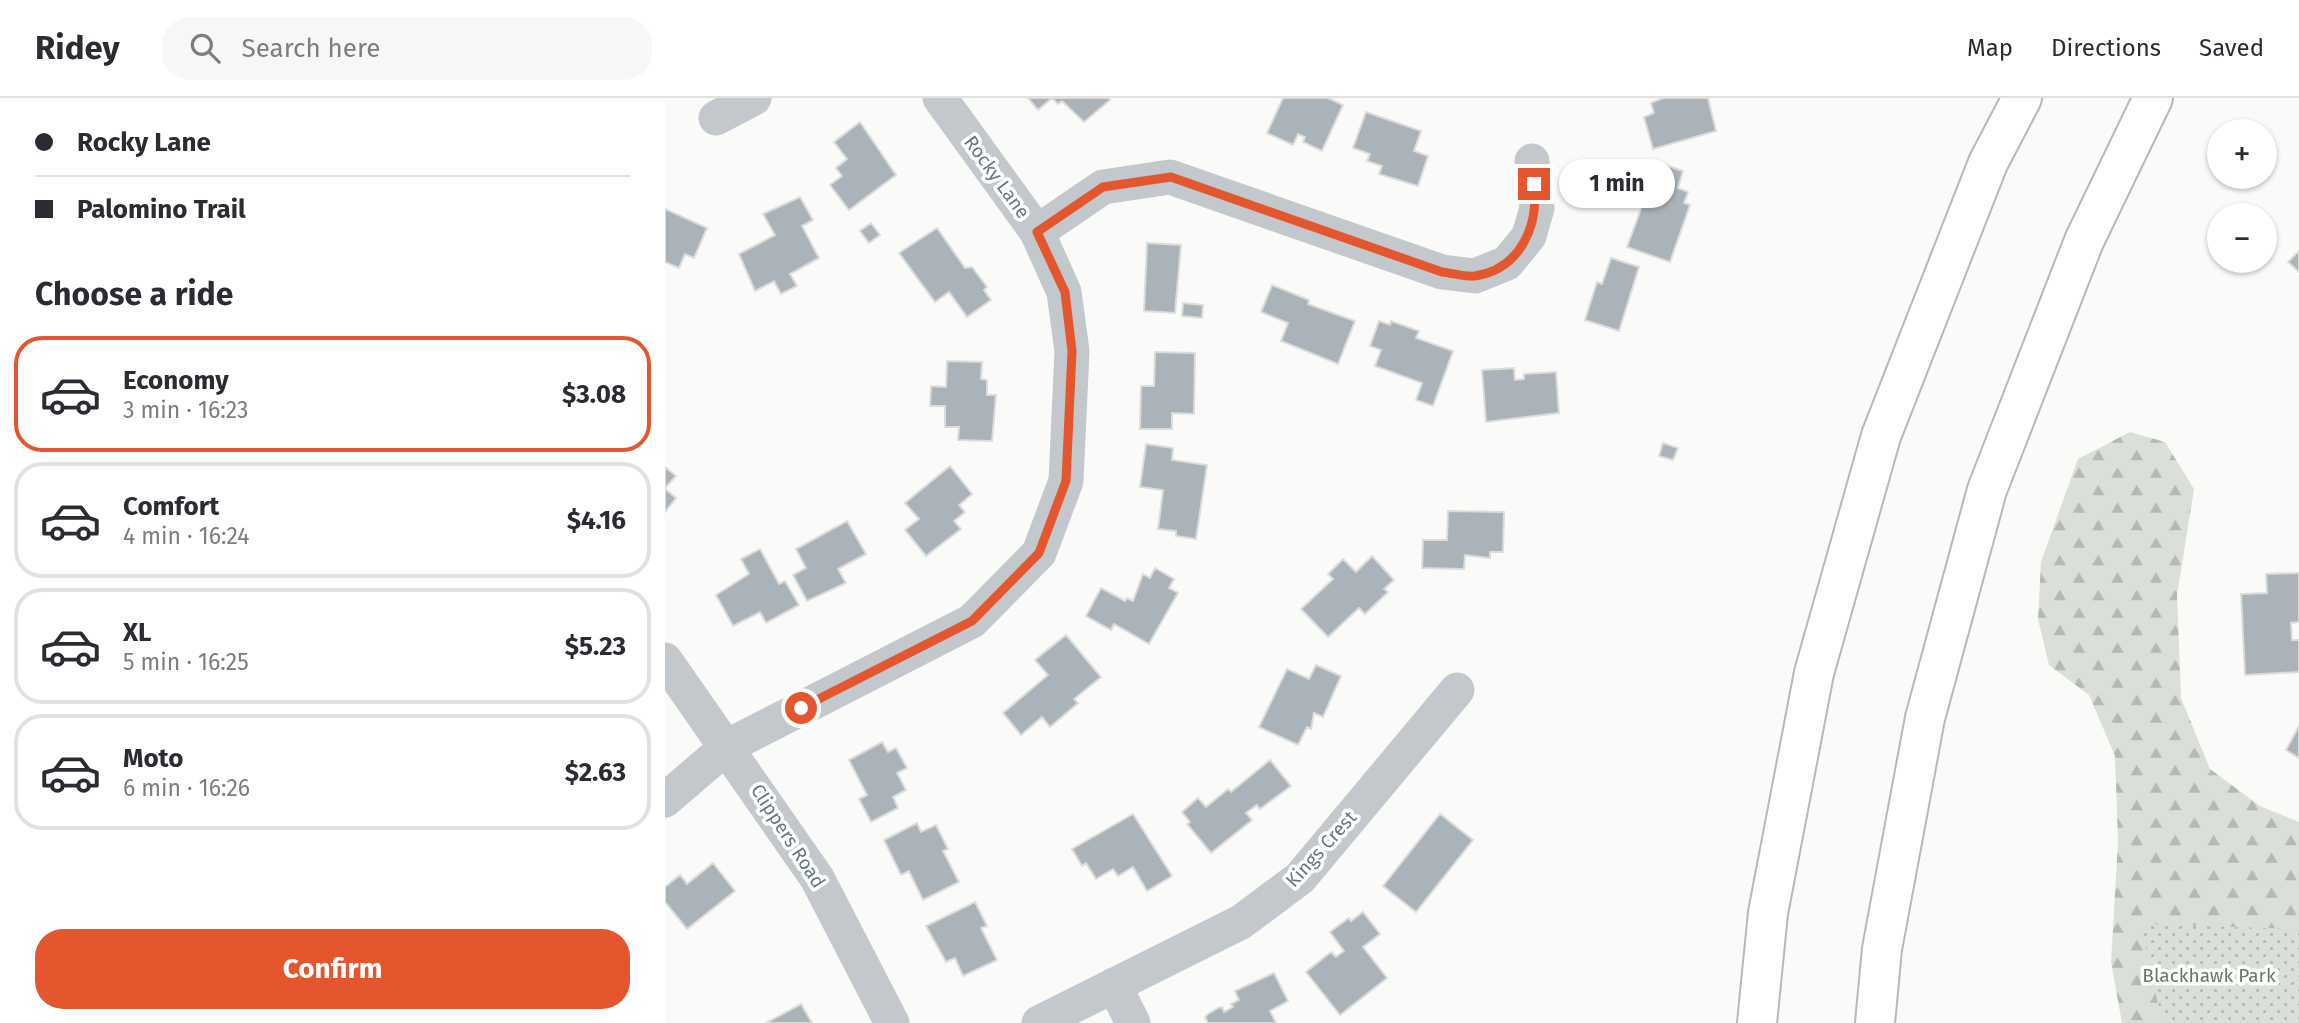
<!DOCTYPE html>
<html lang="en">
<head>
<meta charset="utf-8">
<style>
  body { margin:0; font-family:"Fira Sans",sans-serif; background:#f7f7f7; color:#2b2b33; height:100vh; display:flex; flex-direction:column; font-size:26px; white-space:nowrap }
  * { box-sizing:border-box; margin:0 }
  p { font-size:23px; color:#7c7c81 }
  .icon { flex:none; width:38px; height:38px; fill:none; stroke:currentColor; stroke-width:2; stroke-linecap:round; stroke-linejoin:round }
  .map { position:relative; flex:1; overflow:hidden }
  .details { display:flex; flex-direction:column; background:#fff; width:665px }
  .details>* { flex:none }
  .banner { display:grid; align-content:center; height:154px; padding:0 35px; background:#fff }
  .fabs { position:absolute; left:1542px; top:21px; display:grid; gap:14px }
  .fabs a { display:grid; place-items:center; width:70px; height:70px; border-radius:50%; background:#fff; box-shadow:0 2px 5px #0004; font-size:35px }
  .end { position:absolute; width:32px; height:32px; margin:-16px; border:9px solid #e4572e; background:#fff; box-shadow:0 0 0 4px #fff }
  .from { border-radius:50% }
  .bubble { position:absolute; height:49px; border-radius:24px; background:#fff; box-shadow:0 2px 5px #0004; font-size:23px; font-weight:700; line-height:49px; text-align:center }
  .banner b { display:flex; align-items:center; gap:24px; height:66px; font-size:26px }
  .banner b+b { border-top:2px solid #e1e1e2 }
  .banner i { width:18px; height:18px; background:#2b2b33 }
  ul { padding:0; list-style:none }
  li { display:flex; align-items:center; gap:21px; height:116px; margin:0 14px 10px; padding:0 21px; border:4px solid #e1e1e2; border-radius:28px }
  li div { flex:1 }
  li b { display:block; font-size:26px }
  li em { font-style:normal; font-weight:700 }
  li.current { border-color:#e4572e }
  li>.icon { width:63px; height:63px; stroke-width:1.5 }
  h2 { padding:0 35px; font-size:32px; line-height:84px }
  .primary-button { display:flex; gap:14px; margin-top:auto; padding:14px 35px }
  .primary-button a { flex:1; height:80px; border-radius:28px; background:#e4572e; color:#fff; font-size:28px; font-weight:700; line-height:80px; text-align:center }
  header { display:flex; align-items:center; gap:42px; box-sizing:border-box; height:98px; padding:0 35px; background:#fff; border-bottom:2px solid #e1e1e2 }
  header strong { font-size:33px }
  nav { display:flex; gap:38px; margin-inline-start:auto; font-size:24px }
  .search { width:490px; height:63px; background:#f7f7f7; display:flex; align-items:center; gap:18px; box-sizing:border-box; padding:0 24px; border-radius:28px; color:#7c7c81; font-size:26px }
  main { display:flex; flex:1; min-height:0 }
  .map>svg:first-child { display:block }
  .forest { fill:url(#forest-firs) }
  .park { fill:url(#park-dots) }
  .building { fill:#aab3b9; stroke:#dcdcda; stroke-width:2 }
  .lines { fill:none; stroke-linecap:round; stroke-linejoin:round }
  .highway-casing { stroke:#b4b9bd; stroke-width:42 }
  .minor { stroke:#c3c8cc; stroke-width:35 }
  .highway { stroke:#fff; stroke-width:38 }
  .route { stroke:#e4572e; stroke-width:9 }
  .labels { text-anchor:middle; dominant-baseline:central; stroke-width:7; stroke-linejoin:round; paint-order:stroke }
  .street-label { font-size:19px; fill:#657683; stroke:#fff }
  .park-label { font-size:19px; fill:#687a64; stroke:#fff }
</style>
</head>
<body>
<header>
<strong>Ridey</strong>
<div class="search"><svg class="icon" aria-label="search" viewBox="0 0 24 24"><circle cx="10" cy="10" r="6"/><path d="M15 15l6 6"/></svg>Search here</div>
<nav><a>Map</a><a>Directions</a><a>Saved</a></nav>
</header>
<main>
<section class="details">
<div class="banner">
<b><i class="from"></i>Rocky Lane</b>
<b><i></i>Palomino Trail</b>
</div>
<h2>Choose a ride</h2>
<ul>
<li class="current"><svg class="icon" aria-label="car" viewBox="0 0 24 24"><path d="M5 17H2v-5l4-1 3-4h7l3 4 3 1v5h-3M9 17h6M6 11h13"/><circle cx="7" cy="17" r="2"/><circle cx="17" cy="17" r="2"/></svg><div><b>Economy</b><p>3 min · 16:23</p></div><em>$3.08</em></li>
<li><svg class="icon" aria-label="car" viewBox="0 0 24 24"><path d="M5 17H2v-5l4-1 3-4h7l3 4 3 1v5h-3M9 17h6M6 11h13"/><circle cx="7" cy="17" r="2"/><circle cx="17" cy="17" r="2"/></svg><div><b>Comfort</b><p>4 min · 16:24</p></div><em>$4.16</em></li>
<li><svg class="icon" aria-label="car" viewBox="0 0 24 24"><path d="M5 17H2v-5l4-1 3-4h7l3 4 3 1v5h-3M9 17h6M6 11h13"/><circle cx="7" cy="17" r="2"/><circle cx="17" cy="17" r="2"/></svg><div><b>XL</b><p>5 min · 16:25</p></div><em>$5.23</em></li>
<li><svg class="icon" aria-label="car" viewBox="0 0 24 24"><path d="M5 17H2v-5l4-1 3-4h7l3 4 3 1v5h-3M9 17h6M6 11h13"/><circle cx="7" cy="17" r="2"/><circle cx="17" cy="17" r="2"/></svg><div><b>Moto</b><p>6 min · 16:26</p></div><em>$2.63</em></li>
</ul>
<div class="primary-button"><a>Confirm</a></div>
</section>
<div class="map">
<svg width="1634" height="925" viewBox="0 0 1634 925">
  <defs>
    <pattern id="forest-firs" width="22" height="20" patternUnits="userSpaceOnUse" patternTransform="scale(1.75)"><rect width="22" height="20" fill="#dadfd7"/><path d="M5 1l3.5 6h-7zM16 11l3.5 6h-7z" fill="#b4b9b4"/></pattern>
    <pattern id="park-dots" width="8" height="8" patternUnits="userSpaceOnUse" patternTransform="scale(1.75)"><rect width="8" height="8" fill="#dadfd7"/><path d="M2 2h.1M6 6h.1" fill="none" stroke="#b4b9b4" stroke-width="1.8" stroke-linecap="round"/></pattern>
  </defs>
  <rect width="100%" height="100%" fill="#fafaf8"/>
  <path class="forest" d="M1465 334 1500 344 1529 391 1512 497 1516 600 1545 671 1595 708 1634 724V925H1457L1446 864 1453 744 1450 658 1424 597 1384 567 1373 521 1376 464 1413 361Z"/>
  <path class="park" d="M1476 826 1634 831V925H1497Z"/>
  <path class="building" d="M363 0H444L445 2 419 24 397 3 393 6 387 0 373 12Z
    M618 0H663L678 7 657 53 638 44 640 39 633 36 628 47 602 35Z
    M998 0H1043L1051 33 988 51 979 19 989 15 986 5Z
    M701 14 756 33 749 53 763 58 753 88 714 76 717 68 702 63 705 56 688 50Z
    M195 24 231 77 184 112 165 87 177 78 171 70 182 61 169 44Z
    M988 63 1018 73 1013 90 1023 94 1019 105 1025 107 1005 164 962 149 980 100 975 99Z
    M135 99 148 122 137 128 154 160 125 176 132 188 116 196 109 183 90 193 74 156 110 137 98 116Z
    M0 111 42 130 29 160 20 156 14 170 0 164Z
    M206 125 215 137 204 145 195 133Z
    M272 130 300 170 307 169 322 189 319 192 326 202 302 219 284 194 270 204 234 155Z
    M482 145 516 147 510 215 479 213Z
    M1634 153V174L1623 164Z
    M946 160 974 169 954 233 920 222 932 184 937 186Z
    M607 187 644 202 643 206 690 223 673 266 616 243 623 225 596 214Z
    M518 205 538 207 537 220 517 218Z
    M714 223 725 227 726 223 754 233 751 240 788 253 768 308 751 302 757 285 710 268 716 252 705 248Z
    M490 254 530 255 529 316 507 315V331H475L476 288H489Z
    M282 263 317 264 316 281 322 282V297H331L327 343 293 342 294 329H280V308H265L266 288 281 289Z
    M849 270 850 282 859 281V276L891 274 894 315 821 324 817 272Z
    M998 345 1013 350 1008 362 994 358Z
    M481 346 508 350 507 362 542 367 531 441 511 438V433L493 431 498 392 475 389Z
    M285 368 307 396 294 407 300 414 289 423 296 431 261 458 240 432 254 421 240 405Z
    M0 369 11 378 0 390Z
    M0 391 11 400 0 414Z
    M783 413 839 414 838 454H825V460L800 457 799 471 757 470 758 442H782Z
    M182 423 201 456 173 471 181 485 142 503 128 477 141 470 131 451Z
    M95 451 114 486 120 483 134 507 101 525 95 514 68 528 51 497 84 476 76 461Z
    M707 458 729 482 719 491 723 494 700 516 694 510 663 539 636 511 668 481 663 476 678 461 691 474Z
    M490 470 509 481 504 490 513 495 484 546 449 526 446 532 421 518 436 490 460 503 462 500 468 503 478 476 485 480Z
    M1634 475V524L1626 525 1627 542H1634V574L1580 577 1576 496 1602 495 1601 476Z
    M401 537 436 579 409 601 413 605 385 629 377 619 356 637 338 615 383 577 370 562Z
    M651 567 676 578 658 619 649 615 646 631 642 629 633 647 594 629 622 571 644 581Z
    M1634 628V660L1621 652Z
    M217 644 223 654 231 650 242 670 232 675 241 692 228 699 233 710 206 724 194 701 202 697 184 662Z
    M605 662 626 688 595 711 592 707 581 715 587 722 546 755 522 726 525 724 517 714 533 700 541 709 563 691 566 694Z
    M468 716 507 778 482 793 468 769 453 778 448 771 431 781 421 765 417 768 407 751Z
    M775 716 808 742 751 814 718 788Z
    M252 725 256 734 271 727 283 751 278 753 294 784 258 802 244 773 236 777 219 742Z
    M48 765 70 793 22 831 0 804V789L15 777 22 786Z
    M310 804 322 828 316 830 332 862 298 878 290 860 281 864 261 828Z
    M698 814 715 836 698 849 722 880 675 917 641 874 666 854 671 859 679 853 665 834 684 820 686 823Z
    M609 875 623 903 605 913 611 925H543L540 919 543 916 553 910 557 909 559 914 568 909 566 906 574 902 570 893Z
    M136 906 147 925H101Z"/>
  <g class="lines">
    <g class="highway-casing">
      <path id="highway" d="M1092 925 1103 815 1149 575 1216 338 1323 65 1357 0
        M1210 925 1217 851 1260 620 1322 392 1419 143 1488 0"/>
    </g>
    <path class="minor" d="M51 20 89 0
      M372 134 438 89 505 79 777 174 810 178 842 165 864 138 872 110 867 63
      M0 562 152 780 227 925
      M0 702 63 648 307 523 374 455 401 383 407 253 399 194 372 134 275 0
      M449 887 468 925
      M374 925 576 824 635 780 792 592"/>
    <use href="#highway" class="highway"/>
  </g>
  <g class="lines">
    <path class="route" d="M136 610 307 523 374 455 401 383 407 253 400 194 372 134 438 89 506 79 777 174C787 175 800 179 810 178 856 171 874 127 869 86"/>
  </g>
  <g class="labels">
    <g class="street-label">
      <text transform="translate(332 79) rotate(54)">Rocky Lane</text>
      <text transform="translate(123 738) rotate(57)">Clippers Road</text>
      <text transform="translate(656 751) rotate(-48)">Kings Crest</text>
    </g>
    <g class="park-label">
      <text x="1544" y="877">Blackhawk Park</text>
    </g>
  </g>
</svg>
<div class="fabs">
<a>+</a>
<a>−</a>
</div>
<i class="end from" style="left:136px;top:610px"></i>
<i class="end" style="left:869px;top:86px"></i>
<div class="bubble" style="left:894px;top:61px;width:116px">1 min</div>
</div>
</main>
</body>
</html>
